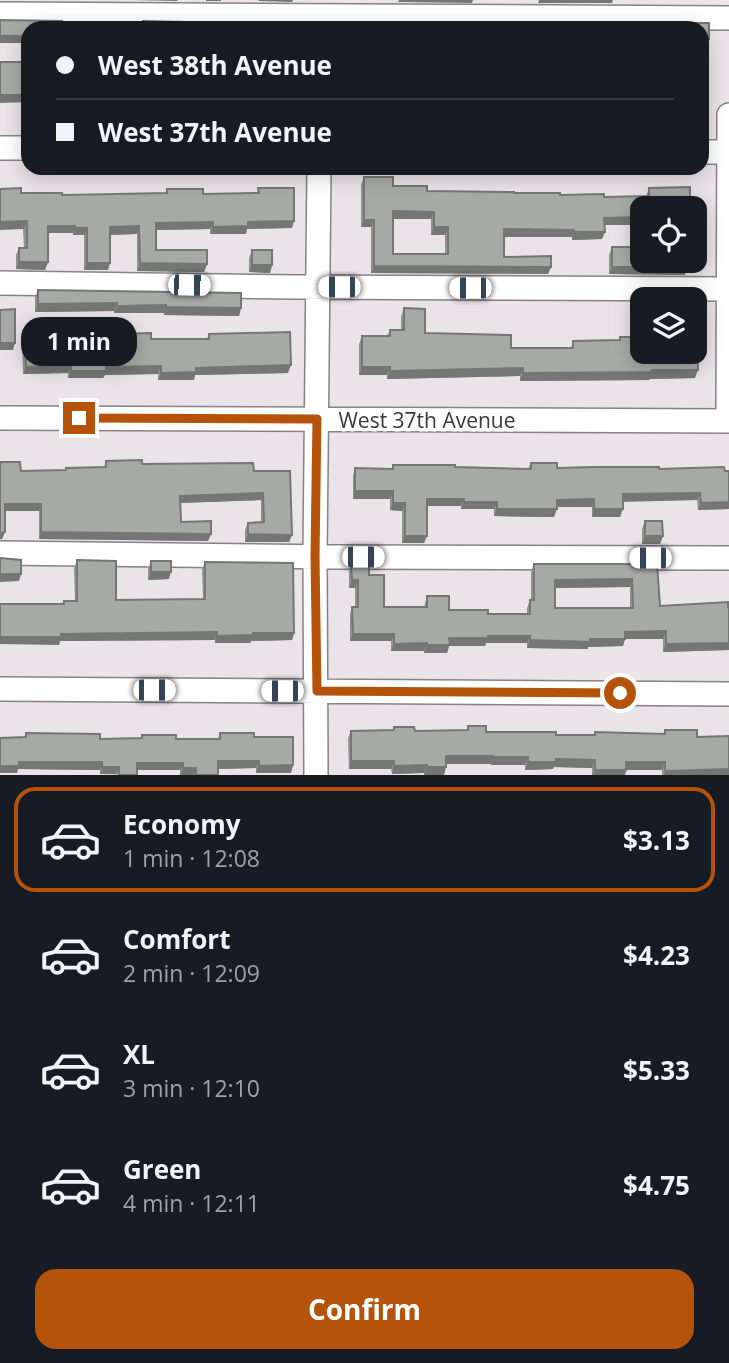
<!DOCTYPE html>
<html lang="en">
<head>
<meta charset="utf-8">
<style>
  body { margin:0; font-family:"Open Sans",sans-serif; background:#20242c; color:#f1f3f6; height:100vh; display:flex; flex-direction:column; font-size:26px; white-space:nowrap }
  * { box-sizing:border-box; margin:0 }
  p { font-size:23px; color:#9ea1a6 }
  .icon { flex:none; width:38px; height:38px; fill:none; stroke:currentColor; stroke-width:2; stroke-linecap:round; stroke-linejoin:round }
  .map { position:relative; height:775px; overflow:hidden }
  .details { display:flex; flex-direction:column; background:#171b24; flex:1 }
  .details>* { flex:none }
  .guide { position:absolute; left:21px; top:21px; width:688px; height:154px; border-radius:21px; box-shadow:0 4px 18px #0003; display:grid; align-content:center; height:154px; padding:0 35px; background:#171b24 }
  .controls { position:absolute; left:630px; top:196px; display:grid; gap:14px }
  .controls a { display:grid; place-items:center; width:77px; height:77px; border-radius:14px; background:#171b24; box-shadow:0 4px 18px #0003; font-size:35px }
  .end { position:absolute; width:32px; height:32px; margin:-16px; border:9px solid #b45309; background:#fff; box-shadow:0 0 0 4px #fff }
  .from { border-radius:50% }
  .bubble { position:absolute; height:49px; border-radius:21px; background:#171b24; box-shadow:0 4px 18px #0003; font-size:23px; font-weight:700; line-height:49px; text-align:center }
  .car { position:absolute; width:21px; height:42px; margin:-21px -10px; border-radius:9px; box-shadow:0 0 5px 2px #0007; background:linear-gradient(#fff 24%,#345 0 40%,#fff 0 76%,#345 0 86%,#fff 0) }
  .guide b { display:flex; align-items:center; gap:24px; height:66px; font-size:26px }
  .guide b+b { border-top:2px solid #363941 }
  .guide i { width:18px; height:18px; background:#f1f3f6 }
  ul { padding:12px 0 0; list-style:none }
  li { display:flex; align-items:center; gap:21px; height:105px; margin:0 14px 10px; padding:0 21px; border:4px solid transparent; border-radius:21px }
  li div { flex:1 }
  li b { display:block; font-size:26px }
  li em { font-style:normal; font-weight:700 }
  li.active { border-color:#b45309 }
  li>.icon { width:63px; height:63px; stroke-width:1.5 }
  .button { display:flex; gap:14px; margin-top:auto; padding:14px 35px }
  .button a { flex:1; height:80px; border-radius:21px; background:#b45309; color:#fff; font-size:28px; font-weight:700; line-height:80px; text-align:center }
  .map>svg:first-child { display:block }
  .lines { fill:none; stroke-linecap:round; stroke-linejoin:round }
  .minor-casing { stroke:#878185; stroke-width:26 }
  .minor { stroke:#fff; stroke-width:23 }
  .wall { fill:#8f928e; fill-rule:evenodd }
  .shaded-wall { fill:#747774 }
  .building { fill:#a6aaa5; stroke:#747774; stroke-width:2; fill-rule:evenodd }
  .route { stroke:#b45309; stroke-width:9 }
  .labels { text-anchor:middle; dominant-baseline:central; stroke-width:7; stroke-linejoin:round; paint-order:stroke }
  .street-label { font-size:21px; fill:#393739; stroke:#fff }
</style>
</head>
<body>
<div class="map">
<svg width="729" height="775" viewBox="0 0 729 775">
  <rect width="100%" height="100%" fill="#eae3e8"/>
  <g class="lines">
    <g class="minor-casing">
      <path id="minor" d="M0 14 729 18
        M0 148H28
        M702 152H729
        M0 283 296 287 729 289
        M0 418 729 421
        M728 421 729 115
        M0 553 337 557 729 558
        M0 689 729 694
        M316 775 315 556 319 168"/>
    </g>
    <use href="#minor" class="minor"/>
  </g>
  <path class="wall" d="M364 177 393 186 427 191 604 197 646 196 649 188 690 187 605 225 602 239 572 240V237H504V257L551 267 548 274 371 273V227H361V185ZM393 219H431V235H445V254H393Z
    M258 188 292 228 247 229 246 234H210V229L156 230V250L207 264 204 272 137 271V234L110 235 108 270H84V235H73V233H48V262L45 270 16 269V255L19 248H24L21 193 62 195 166 193 167 189 203 194 257 193Z
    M612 247 685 275 609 274V255Z
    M252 250 272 265 270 273 249 272V258Z
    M38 290 241 308 239 316 164 315V313H114V311L35 312V297Z
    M635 294 642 299V317H632V303Z
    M404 308 425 333 511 348H571L573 341 619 340 620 337 695 378 650 379 649 380 520 381V376L387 379V375H359V344L362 336H387L390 330H401V317Z
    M25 333 61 338H115L116 334 151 339H207L209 334 288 373 195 375 194 380H158V374L105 375 103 378H68V373L23 374 22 341Z
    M106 461 254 471 292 535 289 542H245V530L248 523 261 522V500L180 503 181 522 211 534 208 541 39 539V511H5V532L2 539 0 462 21 471 65 470 66 468 104 467Z
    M531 463 557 468 659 469 729 471V509L698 510 697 500 623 501 620 517H592V507H557L554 517H528L494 516V509H461V506H427V536L424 543H402V511L390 510V499H353V476L355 468 392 469 393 465 528 469Z
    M645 521 663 536 660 544H642V529Z
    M77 560 116 600 203 599 202 569 205 562 294 633 292 640 251 641 250 643H215V640L60 641 59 645 64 601H75L74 568Z
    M151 561 169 579 148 580V569Z
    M534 564H657L660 606 729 607V650L663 652V639H625L623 646 588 647V649L527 648V643H486L485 646H449L447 653H424V651H391V641H350V614L352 607H355V588H349V572L351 565 369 575 384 607H424L427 596 449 610 488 614H527V608L530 600H531V571ZM630 587V608H555V588Z
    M468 726 486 732 556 735H594L595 732 663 734 665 730 697 737 729 775H662V770H626L625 775H592V768L554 767 553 769 525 770V765H491V764H446L444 775H424V773L392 774 391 769H349L348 738 351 731 393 730 394 727 415 731 467 730Z
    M26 733 60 734 100 739 140 738 142 735 176 739H218L220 733 254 737 293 765 291 773H256V768L218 769V775H180V770H137V775L100 774V770L18 769 17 773H0V738L24 737Z"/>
  <path class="shaded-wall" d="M134 0H178L177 1Z
    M206 0H221V1H206Z
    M259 0H293L292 2 258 1Z
    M399 0H473L472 3 398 2Z
    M539 0H613L612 3H538Z
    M0 36H28V43H0Z
    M702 39H709L705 48H702Z
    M0 95H28V102L0 103Z
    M393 211 434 212 431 219H390Z
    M642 217V225H602L604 218Z
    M364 220H374L371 227H361Z
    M27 221 24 229 0 230V222Z
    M294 221 292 228 247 229 246 234H210L213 227 248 222Z
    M213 222 210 229 153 230 156 223Z
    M48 226H75L73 233H45Z
    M139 226 137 234 107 235 110 227Z
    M434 227H448L445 235H431Z
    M75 228H87L84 235H73Z
    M504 229 574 230 572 237H502Z
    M574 232H605L602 239 572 240Z
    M19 262H48L45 270 16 269Z
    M87 263H110L108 270H84Z
    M140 263 207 264 204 272 137 271Z
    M252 265H272L270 273 249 272Z
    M374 266 551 267 548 274 371 273Z
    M612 267H687L685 275 609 274Z
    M117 303 114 311 35 312 38 304Z
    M166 305 164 313H114L117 306Z
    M166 307 241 308 239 316 164 315Z
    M635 309H642V317H632Z
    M0 343H15L13 350H0Z
    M291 365 288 373 195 375 194 380H158L161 373 196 368Z
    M71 366 68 373 23 374 26 367Z
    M161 366 158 374 105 375 103 378H68L71 371 106 367Z
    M362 367H390L387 375H359Z
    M523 368 520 376 387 379 390 371Z
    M652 370H698L695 378 650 379 649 380 520 381 523 373Z
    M355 491H393L390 499H353Z
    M263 493 261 500 178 503 180 496Z
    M700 493 697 500 620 502 623 494Z
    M427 499H464L461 506H425Z
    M594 499 592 507H554L557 500Z
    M464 502H497L494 509H461Z
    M729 502V509L698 510 701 503Z
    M393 503H405L402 511 390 510Z
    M5 504H41L39 511H2Z
    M497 509H557L554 517 494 516Z
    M594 509H623L620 517H592Z
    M5 532 2 539H0V533Z
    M41 532 211 534 208 541 39 539Z
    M248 534 292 535 289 542H245Z
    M405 536H427L424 543H402Z
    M645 536H663L660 544H642Z
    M151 572H171L169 579 148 580Z
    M0 574H21L19 581 0 582Z
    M632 579 630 587 552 588 555 580Z
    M352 580H358L355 588H349Z
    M666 631 663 639H625L623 646 588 647V649L527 648 530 640 590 639 625 632Z
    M217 632 215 640 60 641 59 645 0 644V637L61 634Z
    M253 633H294L292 640 251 641 250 643H215L217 636Z
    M353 634H394L391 641H350Z
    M488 636H530L527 643H486L485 646H449L447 653H424L427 645 449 638Z
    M427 643 424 651H391L394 644Z
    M729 643V650L663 652 666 644Z
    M446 756H493L491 764H443Z
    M493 757H528L525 765H491Z
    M556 759 595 760 592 768 554 767 553 769 525 770 528 762Z
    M218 761H259L256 768 215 769Z
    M351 761H394L391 769H349Z
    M19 762H102L100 770 18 769 17 773H0V766Z
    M626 762H665L662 770H626L625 775H593L595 770Z
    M137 763H183L180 770H134Z
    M293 765 291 773H256L259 766Z
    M427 765 424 773 392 774 394 766Z
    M102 767H119L116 774H100Z
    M427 767H446L444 775H424Z
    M183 768H196L194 775H180Z
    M729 769V775H664L665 771Z"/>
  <path class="building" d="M0 20 62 21 63 28H28V36H0Z
    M143 21 186 22V28H143Z
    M216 22H298V28H216Z
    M429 23H458V28H429Z
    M677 23H709V39H702V28H677Z
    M586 24H612V28H586Z
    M0 62H28V95H0Z
    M364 177H393V186H427V191L514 192V193H560V195L604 194V197L649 196V188L690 187V208H642V217L604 218 605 232H574V230L504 229V257L551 256V267L374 266V220H364ZM393 211 434 212V227H448V254H393Z
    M21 188V193H62V195L167 193V189H203V194L259 193 258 188H294V221L248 222V226L213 227V222L156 223V250H207V264L140 263 139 226 110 227V263H87V228H75V226H48V262H19V248H27V221L0 222V189Z
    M612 247H642V261H687V267H612Z
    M252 250H272V265H252Z
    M38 290 241 293V308L166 307V305L117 306V303L38 304Z
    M635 294 690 295V299H642V309H635Z
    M404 308 425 309V333L511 335V348H573V341L620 340V337H642V352H695V330H697L698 370H652V372L523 373V368L390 371V367H362V336H390V330H404Z
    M15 309V343H0V310Z
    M290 332 291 365 196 368V372L161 373V366L106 367V371H71V366L26 367 25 333H61V338H116V334L151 333V339H209V334Z
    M142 460V464L253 463 254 471H290L292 535 248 534V523L264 522 263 493 180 496 181 522 211 521V534L41 532V504H5V532L0 533V462H20L21 471 66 470V468L106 467V461Z
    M531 463H557V468L595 467H659V469L724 467 725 471H729V502L701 503 700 493 623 494V509H594V499L557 500V509H497V502H464V499H427V536H405V503H393V491H355V468L393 469V465H455V467L531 469Z
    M645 521H662L663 536H645Z
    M0 558 21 560V574H0Z
    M77 560 116 561V600L205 599V562L293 563 294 633H253V635L217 636V632L61 634V637H0V604H64V601H77Z
    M151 561H171V572H151Z
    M534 564H657L660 606 728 602V607H729V643L666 644V631L625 632V639H590V642L530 640V636H488V638H449L450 645H427V643L394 644V634H353L352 607H358V580H352L351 565H369V575H384V607H427V596H449V610H488V614H530V600H534ZM632 579 633 608H555V580Z
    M468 726H486V732H556V735H595V732L665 734V730H697V737L729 736V769L665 771V762H626V770H595V760L556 759V762H528V757H493V756H446V767H427V765L394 766V761H351V731L394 730V727H414L415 731 468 730Z
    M26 733 100 734V739L142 738V735H176V739H220V733H254V737H293V765L259 766V761H218V775H196V768H183V763H137V775H119V767H102V762H19V766H0V738L26 737Z"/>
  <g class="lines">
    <path class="route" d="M79 418 317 419 315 556 317 691 620 693"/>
  </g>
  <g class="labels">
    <g class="street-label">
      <text x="427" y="420">West 37th Avenue</text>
    </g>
  </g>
</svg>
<div class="controls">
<a><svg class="icon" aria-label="locate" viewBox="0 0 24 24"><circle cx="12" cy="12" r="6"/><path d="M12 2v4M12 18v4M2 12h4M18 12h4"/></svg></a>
<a><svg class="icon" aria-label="layers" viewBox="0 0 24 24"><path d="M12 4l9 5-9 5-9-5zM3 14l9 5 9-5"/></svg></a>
</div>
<i class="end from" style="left:620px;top:693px"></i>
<i class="end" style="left:79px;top:418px"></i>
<div class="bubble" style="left:21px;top:317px;width:116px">1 min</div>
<i class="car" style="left:189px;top:285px;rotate:91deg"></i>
<i class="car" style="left:339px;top:287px;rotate:270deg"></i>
<i class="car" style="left:470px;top:288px;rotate:270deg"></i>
<i class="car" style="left:363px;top:557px;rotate:90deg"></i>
<i class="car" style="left:650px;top:558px;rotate:270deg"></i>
<i class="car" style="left:154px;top:690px;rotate:90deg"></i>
<i class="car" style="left:282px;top:691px;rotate:270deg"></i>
<div class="guide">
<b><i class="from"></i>West 38th Avenue</b>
<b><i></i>West 37th Avenue</b>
</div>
</div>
<section class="details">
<ul>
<li class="active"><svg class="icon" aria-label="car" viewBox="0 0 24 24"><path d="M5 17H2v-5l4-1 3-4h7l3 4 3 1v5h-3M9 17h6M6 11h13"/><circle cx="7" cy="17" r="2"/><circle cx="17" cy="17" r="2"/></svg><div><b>Economy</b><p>1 min · 12:08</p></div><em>$3.13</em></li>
<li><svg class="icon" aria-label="car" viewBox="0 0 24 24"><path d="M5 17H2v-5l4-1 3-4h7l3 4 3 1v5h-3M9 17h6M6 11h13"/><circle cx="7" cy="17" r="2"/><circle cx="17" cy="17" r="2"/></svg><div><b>Comfort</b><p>2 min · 12:09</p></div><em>$4.23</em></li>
<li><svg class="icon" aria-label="car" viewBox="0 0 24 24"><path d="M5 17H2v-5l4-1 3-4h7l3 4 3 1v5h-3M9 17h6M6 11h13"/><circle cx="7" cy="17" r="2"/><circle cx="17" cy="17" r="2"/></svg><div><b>XL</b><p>3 min · 12:10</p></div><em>$5.33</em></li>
<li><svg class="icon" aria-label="car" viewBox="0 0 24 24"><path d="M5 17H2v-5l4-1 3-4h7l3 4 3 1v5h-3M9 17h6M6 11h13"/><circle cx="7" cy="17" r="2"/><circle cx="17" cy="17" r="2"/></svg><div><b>Green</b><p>4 min · 12:11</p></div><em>$4.75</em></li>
</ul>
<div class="button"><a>Confirm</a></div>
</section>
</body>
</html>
